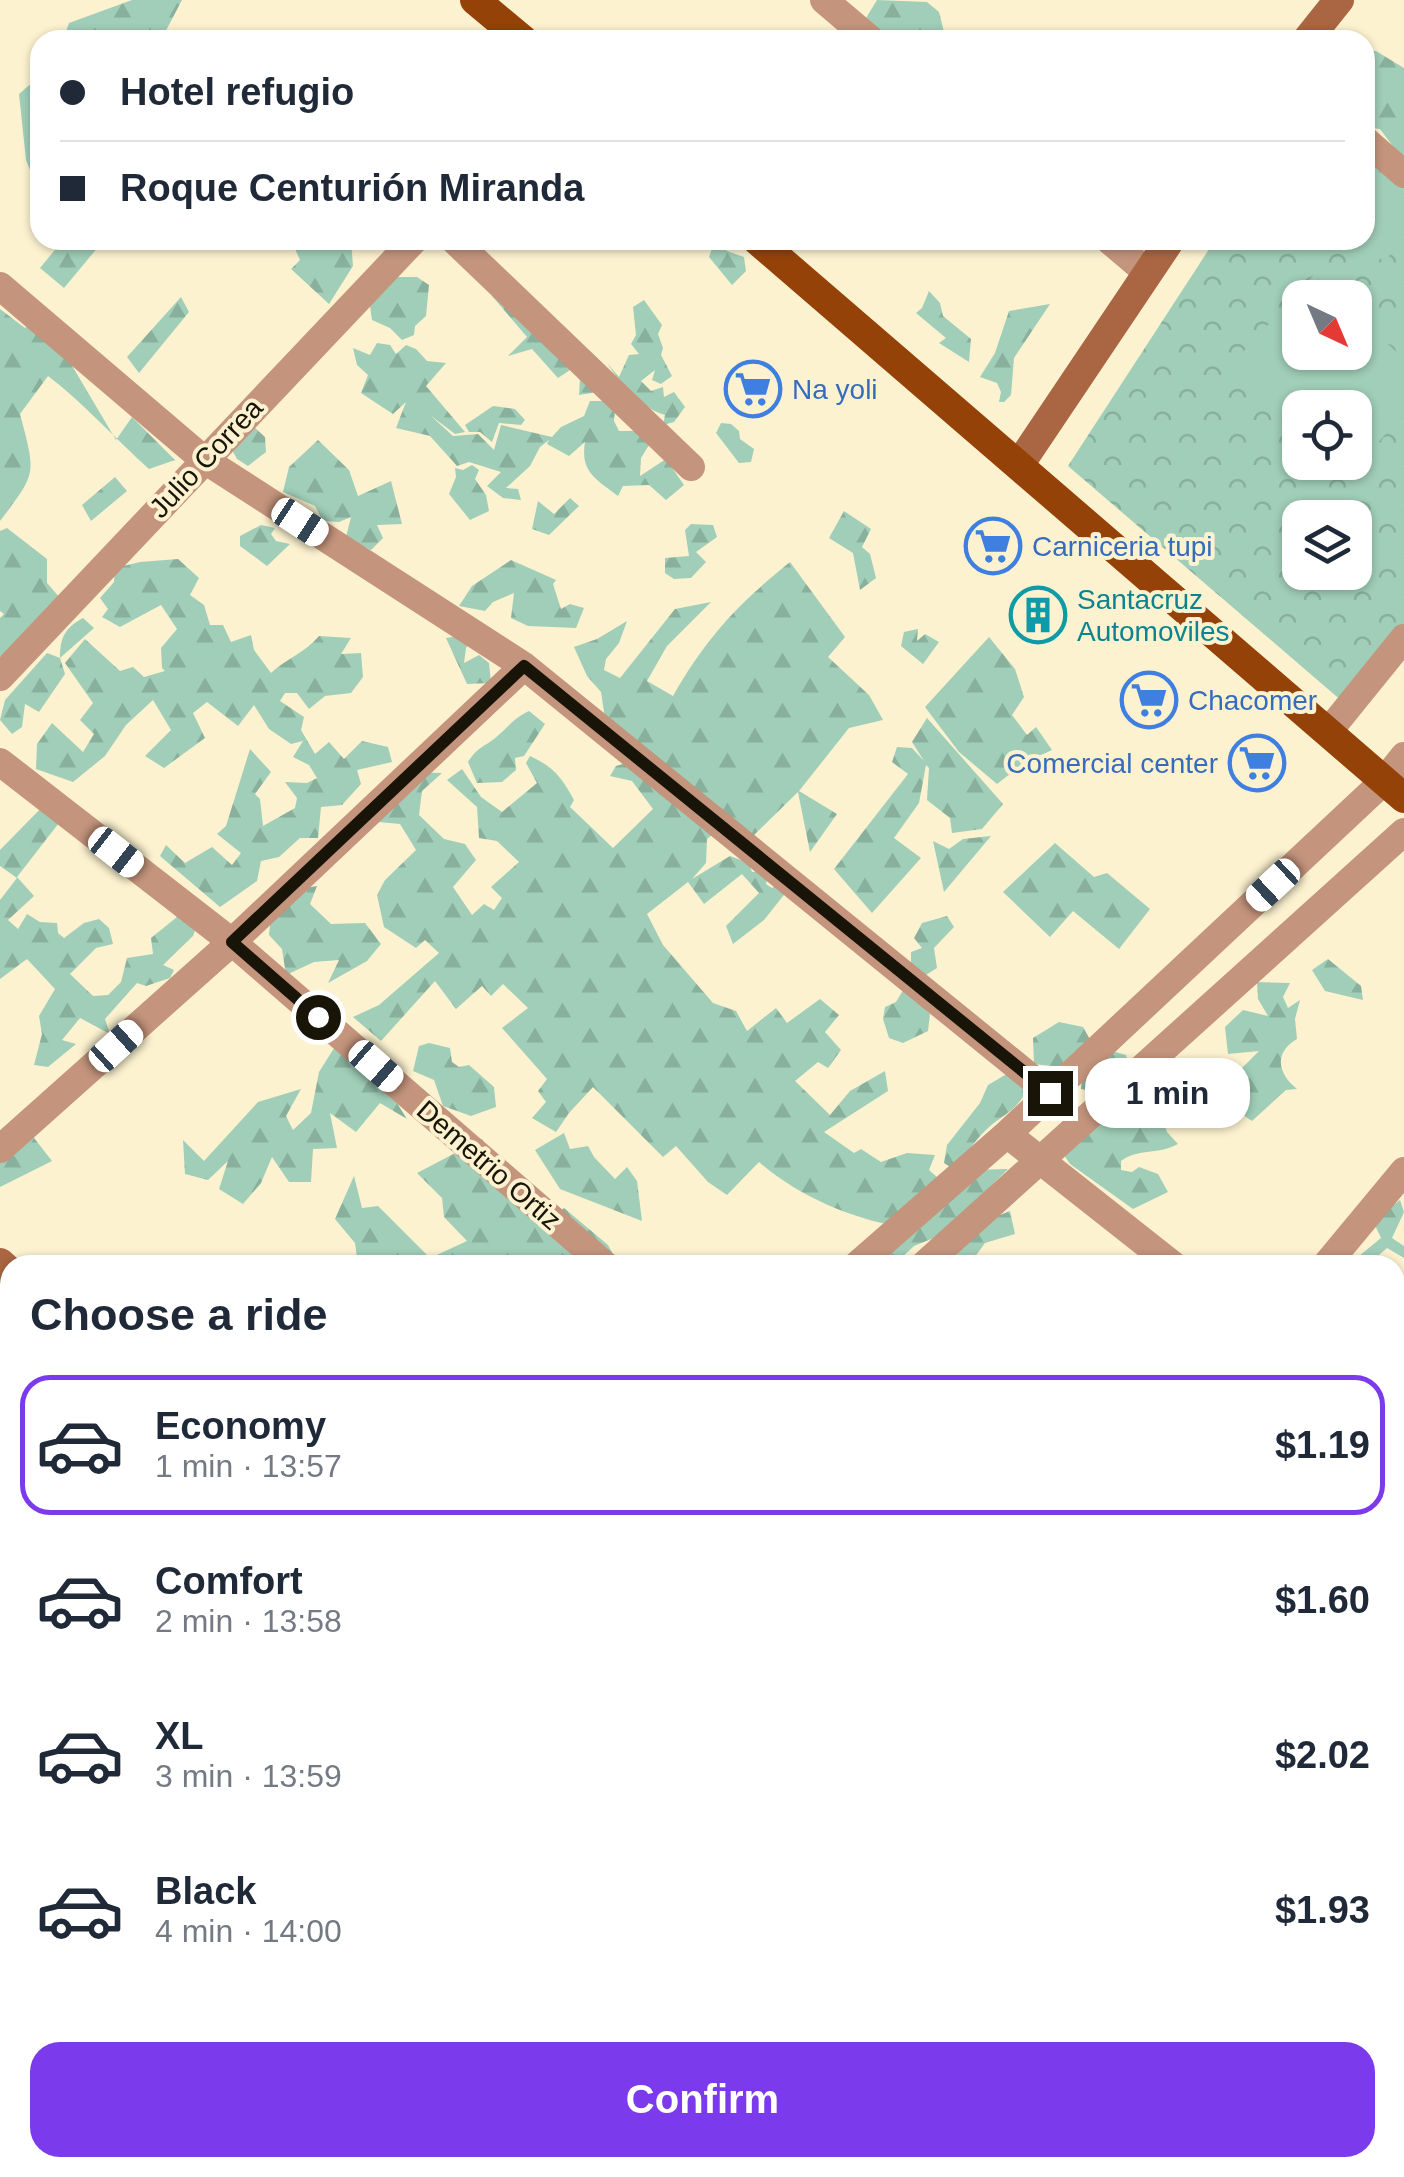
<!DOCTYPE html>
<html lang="en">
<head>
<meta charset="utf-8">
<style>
  body { margin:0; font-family:Arial,sans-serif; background:#f2f2f3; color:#1f2937; height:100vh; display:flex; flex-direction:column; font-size:38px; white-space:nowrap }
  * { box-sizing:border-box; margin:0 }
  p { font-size:32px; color:#747a83 }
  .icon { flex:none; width:55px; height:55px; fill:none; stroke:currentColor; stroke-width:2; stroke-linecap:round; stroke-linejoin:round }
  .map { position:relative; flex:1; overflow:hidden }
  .drawer { position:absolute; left:0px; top:1255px; width:1405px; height:922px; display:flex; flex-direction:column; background:#fff; border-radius:30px 30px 0 0; box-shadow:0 2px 8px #0004 }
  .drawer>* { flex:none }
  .guide { position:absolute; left:30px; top:30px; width:1345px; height:220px; border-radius:30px; box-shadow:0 2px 8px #0004; display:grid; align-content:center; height:220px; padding:0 30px; background:#fff }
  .needle { width:65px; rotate:136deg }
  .fabs { position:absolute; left:1282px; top:280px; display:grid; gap:20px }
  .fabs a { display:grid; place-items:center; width:90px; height:90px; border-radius:20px; background:#fff; box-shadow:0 2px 8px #0004; font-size:50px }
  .end { position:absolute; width:45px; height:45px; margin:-22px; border:12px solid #181408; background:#fff; box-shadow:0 0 0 5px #fff }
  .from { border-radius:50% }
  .bubble { position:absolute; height:70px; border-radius:30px; background:#fff; box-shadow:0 2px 8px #0004; font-size:32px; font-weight:700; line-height:70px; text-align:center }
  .car { position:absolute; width:30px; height:60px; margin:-30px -15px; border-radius:12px; box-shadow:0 0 8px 2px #0007; background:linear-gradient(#fff 24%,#345 0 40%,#fff 0 76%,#345 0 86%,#fff 0) }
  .guide b { display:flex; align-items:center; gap:35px; height:95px; font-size:38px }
  .guide b+b { border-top:2px solid #e0e1e3 }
  .guide i { width:25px; height:25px; background:#1f2937 }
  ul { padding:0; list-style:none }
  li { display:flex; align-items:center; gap:30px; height:140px; margin:0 20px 15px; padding:0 10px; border:5px solid transparent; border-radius:30px }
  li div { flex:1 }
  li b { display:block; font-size:38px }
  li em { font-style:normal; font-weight:700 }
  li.selected { border-color:#7c3aed }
  li>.icon { width:90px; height:90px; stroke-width:1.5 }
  h2 { padding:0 30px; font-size:45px; line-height:120px }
  .button { display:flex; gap:20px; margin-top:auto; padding:20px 30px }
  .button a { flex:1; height:115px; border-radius:30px; background:#7c3aed; color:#fff; font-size:40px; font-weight:700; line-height:115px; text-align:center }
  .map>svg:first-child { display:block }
  .forest { fill:url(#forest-firs) }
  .park { fill:url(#park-crowns); fill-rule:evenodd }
  .garden { fill:#a0ceb8 }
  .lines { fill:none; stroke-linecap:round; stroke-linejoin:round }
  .street { stroke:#c4947c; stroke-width:28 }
  .secondary { stroke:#aa6642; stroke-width:30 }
  .primary { stroke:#954209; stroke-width:30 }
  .route { stroke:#181408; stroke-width:12 }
  .labels { text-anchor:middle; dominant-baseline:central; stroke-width:8; stroke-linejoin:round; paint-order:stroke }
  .shop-label { font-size:28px; fill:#366cbe; stroke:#fcf2d0; text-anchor:start }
  .street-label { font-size:28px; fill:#181408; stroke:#fcf2d0 }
  .culture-label { font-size:28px; fill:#0d838f; stroke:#fcf2d0; text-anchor:start }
</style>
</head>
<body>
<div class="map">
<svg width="1404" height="2177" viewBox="0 0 1404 2177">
  <defs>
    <pattern id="forest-firs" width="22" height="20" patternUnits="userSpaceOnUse" patternTransform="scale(2.5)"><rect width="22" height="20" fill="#a0ceb8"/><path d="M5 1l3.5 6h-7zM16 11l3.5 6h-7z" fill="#89b09d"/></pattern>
    <pattern id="park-crowns" width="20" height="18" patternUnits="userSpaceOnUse" patternTransform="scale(2.5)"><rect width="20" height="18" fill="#a0ceb8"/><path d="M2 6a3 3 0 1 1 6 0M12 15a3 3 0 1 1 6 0" fill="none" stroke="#89b09d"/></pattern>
  </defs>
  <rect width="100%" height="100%" fill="#fcf2d0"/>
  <path class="forest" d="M132 0H182L161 40H63L69 23Z
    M877 0 927 2 939 12 945 36 953 40H885L866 18Z
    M1376 51 1404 68V161L1380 129 1365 127V52Z
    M40 76V171L32 175 26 160 19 94Z
    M63 240H104L64 288 40 268Z
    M291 240H351L353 266 329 304 291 269 300 260Z
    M715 240 727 251 744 257 746 271 732 285 709 257Z
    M388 277H417L429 285 426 316 415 326 414 335 402 340 390 328 372 320 369 299Z
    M502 285 604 391 579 395 580 378 570 370 558 378 532 349 508 356 527 337 492 296Z
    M929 291 940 303 943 316 971 339 969 362 939 343 946 338 916 313 922 308Z
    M181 297 189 312 139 373 127 357Z
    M644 300 662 325 658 334 663 348 661 355 672 376 661 384 652 380 655 370 641 381 651 391 663 387 664 397 674 392 685 407 674 422 663 425 665 415C637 406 623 386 607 363L619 377 629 355 639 354 631 344 636 335 633 307Z
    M1050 304 1014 358 1011 395 1004 402H999L1001 392 997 383 980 377 995 353 1009 311Z
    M0 309 25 328 42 315 116 440 132 417 175 460 149 469C115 439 84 403 48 376L20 414C36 475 37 472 0 521Z
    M377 343 390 345 396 354 406 345 416 349 427 361 446 363 426 386 465 432 455 434 430 415 453 436 478 434 494 450 501 425 552 437 561 427 584 416 590 401H603L615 409 614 421 619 431H646L649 445 641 458 640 476 666 459 684 485 666 500 649 485 623 486 618 496C596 479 580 472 585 442L569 456 547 444 549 440 540 447 530 466 506 488 518 489 521 500 503 498 487 486 501 472 469 462 457 466 430 436 396 428 406 402 393 414 361 393 368 375 357 365 353 348 370 355Z
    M493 406 515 409 525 420 521 425 499 423 492 442 480 432H469L465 425Z
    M721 423 731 424 739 431 740 439 754 449 751 462 739 463 716 433Z
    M254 427 265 437 266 452 248 466 237 459 231 448Z
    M318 440 349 470 358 496 391 481 402 524 377 525 383 538 371 550 346 537 351 517 339 522 323 521 315 506 283 492 289 467Z
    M472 465 479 470 475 479 486 495 489 511 470 520 449 494 456 477 455 468 463 470Z
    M115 477 127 491 91 521 82 505Z
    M570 498 579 506 549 535 532 529 538 501 554 514Z
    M844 511 871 529 862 547 870 554 876 578 860 590 853 553 829 538Z
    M691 524 713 525 717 537 696 552 706 562 691 578 674 579 665 573V558L689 556 685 530Z
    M261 525 275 528 271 534 276 541 290 544 267 566 240 546V536Z
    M7 528 47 559V583L67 606 16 659 0 656V618L4 614 0 611V531Z
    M178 559 199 578 190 595 204 605 210 625H223L231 642 251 635 254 650 271 673C287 658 305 653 319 636L351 638 341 654 361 653 363 677 351 693 325 696 309 709 297 693H285L280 701 304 717 301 730 315 754 329 742 344 759 362 741 388 747 392 762 357 770 361 784 342 805 321 807 318 838H300L279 857 261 861 257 881 220 907 160 856 166 845 185 863 212 847 232 865 241 853 217 834 226 826 250 749 271 772 255 794 260 799 263 826 295 808 297 798 285 782 307 783 317 778 309 765 293 757 303 741 291 744 269 729 254 705 238 726 207 702 193 713 205 738 164 768 145 756 171 730 153 700 126 725 105 756 73 782 36 769 37 744 52 723 83 752 94 734 80 720 93 703 65 663 85 639 120 671 133 667 144 677 165 671 162 668 161 648 177 629 161 605 120 627 102 617 108 609 100 598 114 582 115 568 140 562Z
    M511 560 556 580 553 584 561 609 570 604 584 608 576 628 528 626 511 618 514 593 493 602 485 611 459 606 472 586Z
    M790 562 845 637 828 657 869 695 883 720 849 728 799 791 837 814 810 852 798 792 747 842 726 824 707 839 706 863 692 879 730 856 749 863 752 872 769 870 766 884 772 888 778 884 787 891 764 920 733 944 726 926 759 893 742 874 704 904 688 882 647 914 663 945 713 1003 736 1011 747 1031 776 1008 787 1023 820 999 839 1015 825 1032 841 1050 828 1068 818 1062 795 1081 830 1115 850 1091 885 1071 888 1091 824 1132 854 1153 861 1149 881 1162 907 1153 935 1155 929 1170 947 1186 969 1170 1008 1169 988 1189 973 1222 914 1246 894 1265H872L900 1227C850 1218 798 1196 759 1162L727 1195 708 1182 676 1146 663 1157 593 1087 569 1113 556 1132 532 1118 546 1102 538 1091 547 1079 502 1028 528 1008 503 984 491 996 482 986 456 1009 435 981 381 1041 353 1017 379 1005 439 953 425 940 416 948 384 927 377 895 385 880 416 850 400 824 379 822 409 772 442 773 422 791 419 815 444 839 465 844 476 860 453 887 472 915 484 904 494 910 502 898 491 887 519 862 497 841 479 838 477 807 447 780 462 769 481 797 502 812 537 783 526 763 530 756C554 767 562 778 574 800L570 807 613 848 653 809 632 781 610 776 616 766 644 758 606 725 601 692 587 676 574 647 597 639 627 621 619 643 606 659 604 670 620 678 675 609 711 602 667 646 647 681 673 696C707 637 738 604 790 562Z
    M83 618 94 628 60 658 65 674 39 712 25 704 22 727 12 734 0 720 5 700 47 653 60 658C60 637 65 628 83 618Z
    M918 629 917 641 925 634 939 642 923 664 901 646 904 632Z
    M459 636H474L466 648 464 663 479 655 489 663 491 683 467 684 446 638Z
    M989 637 1015 669 1024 697 1012 715 1027 735 1036 727 1052 750 1024 763 997 784 959 752 925 707Z
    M529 711 545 724 524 756 515 758 516 770 502 782 477 783 468 762C478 747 482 748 494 739 508 728 512 719 529 711Z
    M927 718 1003 804 982 829 952 833 950 818 927 800 929 768 926 765 919 803 894 838 921 858 872 913 834 869 908 774 892 762 897 747 912 748 924 761 912 742Z
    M51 798 69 810 17 877 34 896 8 920 18 929 27 914 40 922 57 923 58 933 64 938 84 923 99 919 109 928 113 944 96 948 70 974 93 996 108 995 121 982 127 958 153 954 151 938 177 917 200 916 193 936 163 965 174 970 170 978 146 986 137 983 105 1019 110 1034 80 1018 62 1040 76 1044 48 1067 34 1065 42 1034 39 1016 55 989 27 959 0 979V900L17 878 0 866V850Z
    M991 836 944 892 933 841 949 849 963 839Z
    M1055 843 1094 877 1107 873 1150 909 1119 949 1073 911 1050 937 1003 892Z
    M317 886 310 904 331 924 365 923 381 944 367 961 328 983 339 960 314 962 286 975 282 949 269 935 272 905 305 888Z
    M947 916 954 927 934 948 937 968 921 978 911 964V952L922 948 914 938 922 923Z
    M1328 959 1361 986 1363 1000 1325 991 1312 970Z
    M1257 982 1290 983 1283 997 1288 1008 1300 1000 1295 1019 1297 1039C1273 1053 1278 1074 1297 1089L1286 1090 1252 1121 1231 1107 1215 1119 1203 1121 1169 1083 1184 1064 1224 1086 1259 1051 1228 1054 1225 1027 1243 1010 1268 1016 1258 999Z
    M905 987 930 1014 928 1031 903 1043 889 1038 883 1019 885 1007 896 1002Z
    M1059 1022 1083 1027 1092 1043 1060 1067 1034 1064 1033 1038Z
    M348 1026 407 1119 380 1103 356 1132 330 1113 337 1148 313 1149 311 1182H289L272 1157 261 1183 243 1204 219 1189 228 1161 208 1180 185 1174 183 1140 204 1161 258 1102 301 1089 286 1116 293 1130 311 1113 319 1072Z
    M429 1043 450 1048 452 1062 459 1067 469 1065 494 1087 496 1107 471 1116 443 1106 434 1080 413 1071 419 1046Z
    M1112 1051 1126 1055 1129 1068 1100 1093 1081 1089 1082 1075Z
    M1010 1072 1027 1091C1012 1115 1005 1112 986 1130 974 1141 965 1157 955 1170L944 1163 947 1145 980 1103 988 1085Z
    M1119 1090 1140 1093 1163 1119 1167 1132 1178 1144C1159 1155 1138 1148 1121 1161V1170L1132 1172 1139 1167 1158 1174 1168 1192 1133 1209 1070 1164 1064 1155 1072 1113 1087 1119 1109 1121Z
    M24 1125 52 1161 0 1187V1150Z
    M564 1133 570 1149 588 1146 594 1157 615 1179 627 1167 637 1181 642 1221 560 1189 535 1150Z
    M482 1139 523 1212 542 1228 564 1208 608 1245 619 1265H358L355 1243 335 1219 354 1176 362 1208 378 1206 430 1258 467 1241 444 1217 442 1198 417 1173Z
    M1400 1200 1404 1212 1392 1238 1404 1246V1258L1387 1248 1378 1256H1359L1381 1238 1373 1221Z
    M1010 1211 1015 1234 985 1243 969 1265 954 1252 995 1217Z
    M0 1494 10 1496V1566L0 1560Z
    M4 1574 10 1575V1657L0 1665V1575Z
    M756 2168H910L913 2172 910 2177H753Z"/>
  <path class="park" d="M1365 142 1404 178V628L1343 702 1068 466 1215 240H1365ZM1300 298H1355V352H1300ZM1300 408H1355V462H1300ZM1300 518H1355V572H1300Z
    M0 1318 10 1327V1430L0 1441Z"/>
  <path class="garden" d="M1365 170 1404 203V238L1384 262 1358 240H1365Z
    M1314 275 1338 297 1300 298V352H1355V313L1404 359V414L1350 473 1339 463 1355 462V408H1300V427L1232 364Z"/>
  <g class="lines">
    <path class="street" d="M824 0 871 40
      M1365 140 1404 174
      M454 240 691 467
      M1109 240 1148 273
      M0 286 203 459 524 666 1050 1093
      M0 677 414 240
      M1328 732 1404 638
      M0 762 232 942 605 1265
      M1007 1134 1173 1265
      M0 1149 232 942 524 666
      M857 1265 1007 1134 1384 781 1404 756
      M924 1265 1404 832
      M1326 1265 1404 1171
      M1395 1451 1404 1458
      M0 1460 10 1449
      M1395 1625 1404 1617
      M1395 1748 1404 1757
      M0 1905 10 1894
      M1395 2121 1404 2129
      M221 2177 229 2168
      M669 2177 678 2168
      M733 2177 741 2168"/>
    <path class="secondary" d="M1307 40 1339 0
      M1019 465 1170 240
      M0 1263 10 1272
      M0 1312 10 1321
      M970 2168 980 2177
      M1024 2168 1035 2177"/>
    <path class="primary" d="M475 0 523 40
      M757 240 1404 798"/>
  </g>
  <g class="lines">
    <path class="route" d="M318 1017 232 942 524 666 1050 1093"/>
  </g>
  <defs>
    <g id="supermarket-ring" transform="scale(2.875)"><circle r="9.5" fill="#fcf2d0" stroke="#3f7fe0" stroke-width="1.5"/><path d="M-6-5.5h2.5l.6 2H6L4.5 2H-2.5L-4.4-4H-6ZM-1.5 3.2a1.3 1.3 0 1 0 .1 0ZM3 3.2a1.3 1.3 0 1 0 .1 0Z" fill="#3f7fe0"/></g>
    <g id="building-ring" transform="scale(2.875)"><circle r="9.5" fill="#fcf2d0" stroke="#0f9aa8" stroke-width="1.5"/><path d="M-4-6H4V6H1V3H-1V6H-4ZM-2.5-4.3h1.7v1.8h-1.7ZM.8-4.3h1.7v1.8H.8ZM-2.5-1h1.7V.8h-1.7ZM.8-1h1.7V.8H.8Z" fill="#0f9aa8"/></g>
  </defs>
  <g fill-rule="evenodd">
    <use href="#supermarket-ring" x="753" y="389"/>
    <use href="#supermarket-ring" x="993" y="546"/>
    <use href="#building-ring" x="1038" y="615"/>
    <use href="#supermarket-ring" x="1149" y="700"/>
    <use href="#supermarket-ring" x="1257" y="763"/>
  </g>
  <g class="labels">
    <g class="shop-label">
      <text x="792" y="389">Na yoli</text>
      <text x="1032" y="546">Carniceria tupi</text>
      <text x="1188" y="700">Chacomer</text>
      <text x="1218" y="763" text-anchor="end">Comercial center</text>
    </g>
    <g class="street-label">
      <text transform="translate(206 458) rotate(-47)">Julio Correa</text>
      <text transform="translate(489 1165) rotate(41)">Demetrio Ortiz</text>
    </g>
    <g class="culture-label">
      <text x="1077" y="599">Santacruz<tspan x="1077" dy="32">Automoviles</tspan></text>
    </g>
  </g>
</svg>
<div class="fabs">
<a><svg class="needle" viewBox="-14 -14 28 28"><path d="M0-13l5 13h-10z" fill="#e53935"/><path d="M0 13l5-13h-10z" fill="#747a83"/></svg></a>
<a><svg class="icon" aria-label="locate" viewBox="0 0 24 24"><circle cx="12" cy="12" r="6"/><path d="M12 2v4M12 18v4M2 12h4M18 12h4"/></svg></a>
<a><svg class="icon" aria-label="layers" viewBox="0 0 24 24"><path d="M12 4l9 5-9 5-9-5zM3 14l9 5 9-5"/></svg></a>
</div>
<i class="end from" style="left:318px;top:1017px"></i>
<i class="end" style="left:1050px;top:1093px"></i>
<div class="bubble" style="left:1085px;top:1058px;width:165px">1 min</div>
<i class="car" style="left:300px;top:522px;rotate:123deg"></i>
<i class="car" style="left:116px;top:852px;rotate:128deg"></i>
<i class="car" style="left:1273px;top:885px;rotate:227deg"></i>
<i class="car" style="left:116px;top:1046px;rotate:48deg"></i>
<i class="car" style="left:376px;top:1066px;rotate:131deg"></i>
<div class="guide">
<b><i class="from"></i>Hotel refugio</b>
<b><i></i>Roque Centurión Miranda</b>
</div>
<section class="drawer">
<h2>Choose a ride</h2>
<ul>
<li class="selected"><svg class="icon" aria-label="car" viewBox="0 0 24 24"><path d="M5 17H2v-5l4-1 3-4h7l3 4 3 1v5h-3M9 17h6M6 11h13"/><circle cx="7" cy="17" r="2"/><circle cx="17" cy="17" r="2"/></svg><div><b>Economy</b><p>1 min · 13:57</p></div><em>$1.19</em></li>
<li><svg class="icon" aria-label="car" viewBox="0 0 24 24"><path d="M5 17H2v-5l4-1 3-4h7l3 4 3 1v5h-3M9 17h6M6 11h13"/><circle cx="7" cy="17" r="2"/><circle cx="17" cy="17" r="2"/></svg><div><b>Comfort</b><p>2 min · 13:58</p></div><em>$1.60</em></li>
<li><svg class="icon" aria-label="car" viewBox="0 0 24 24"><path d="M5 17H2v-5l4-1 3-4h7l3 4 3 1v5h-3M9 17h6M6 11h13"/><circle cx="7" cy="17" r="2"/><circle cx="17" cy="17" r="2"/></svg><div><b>XL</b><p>3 min · 13:59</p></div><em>$2.02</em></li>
<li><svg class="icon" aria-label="car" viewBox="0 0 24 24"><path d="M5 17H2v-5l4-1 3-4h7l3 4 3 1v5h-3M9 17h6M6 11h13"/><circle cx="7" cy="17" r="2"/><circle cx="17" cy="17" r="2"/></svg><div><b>Black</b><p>4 min · 14:00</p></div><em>$1.93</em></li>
</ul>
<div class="button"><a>Confirm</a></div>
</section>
</div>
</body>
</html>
